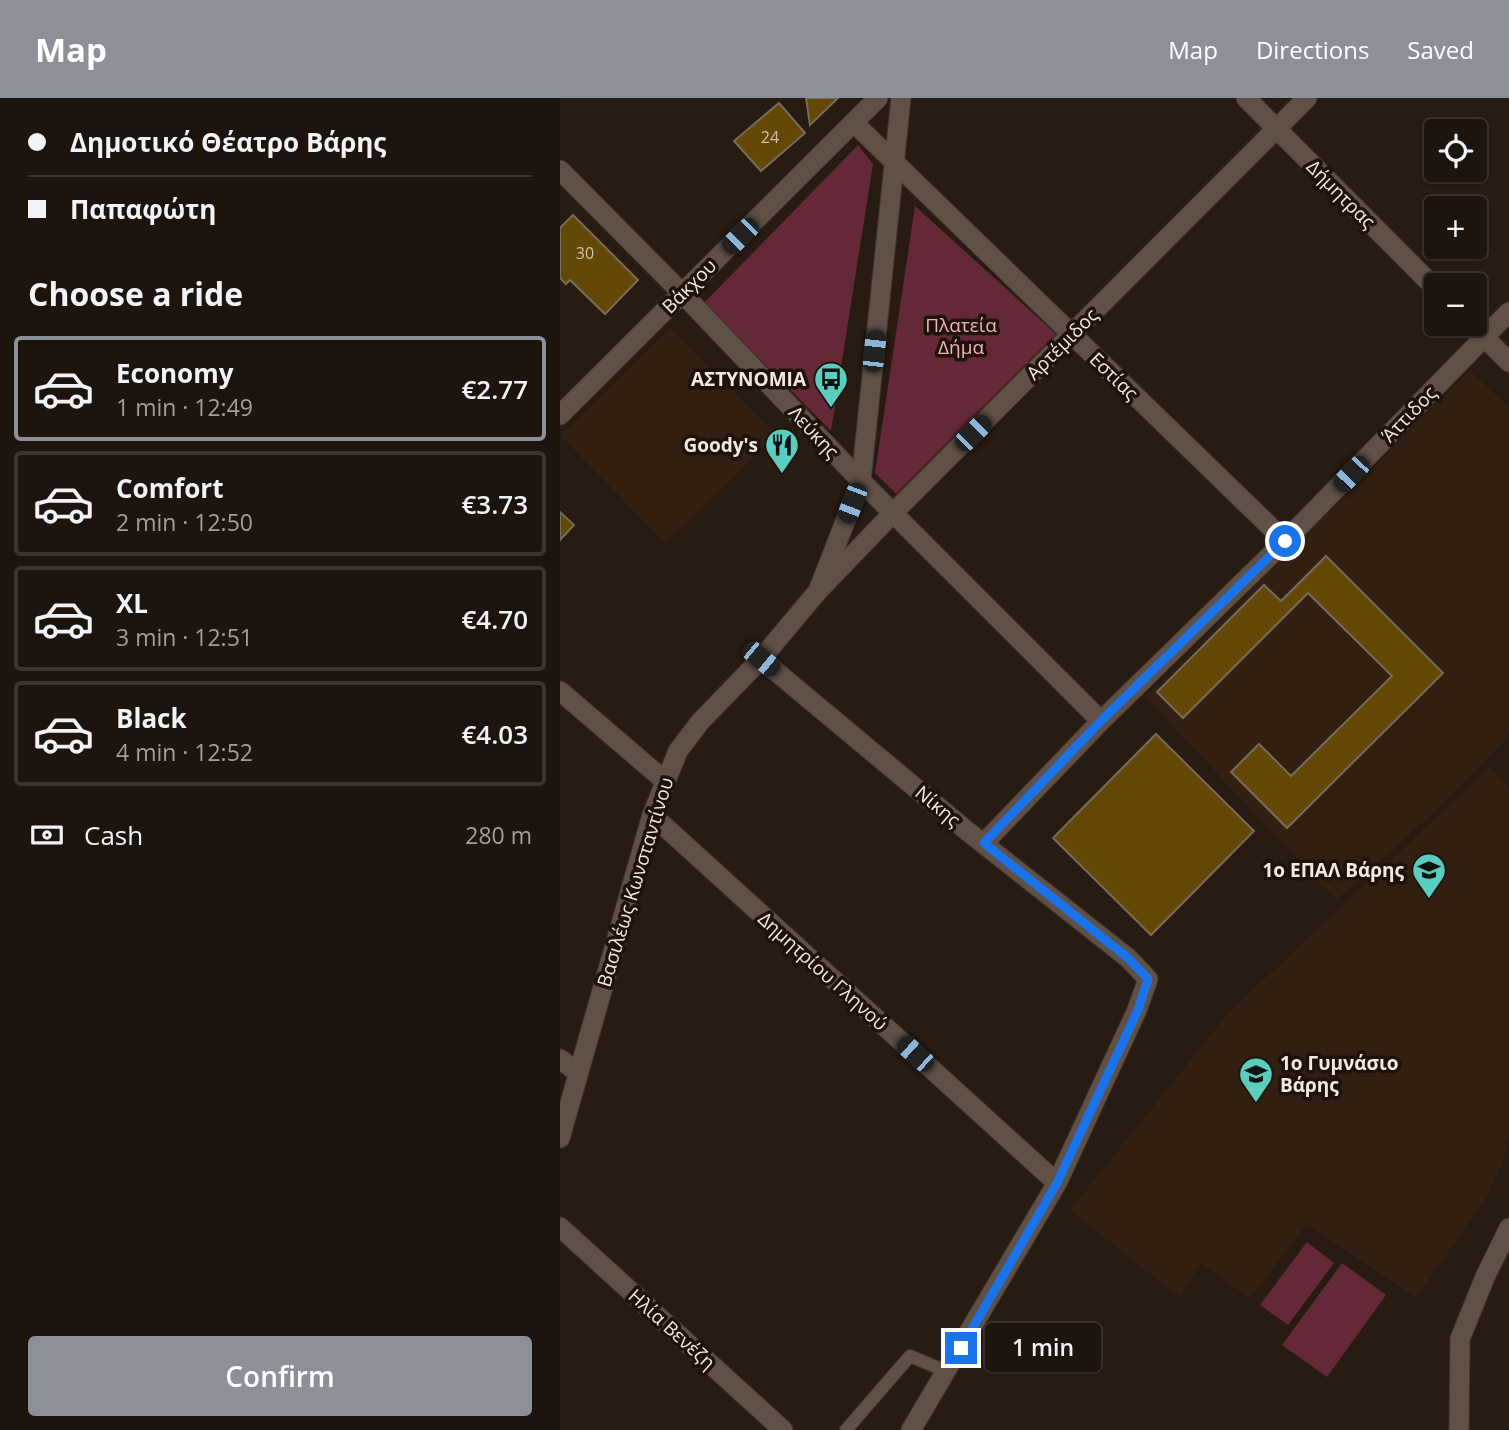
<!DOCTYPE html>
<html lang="en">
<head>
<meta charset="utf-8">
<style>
  body { margin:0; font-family:"Open Sans",sans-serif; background:#2b211c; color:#f1f3f6; height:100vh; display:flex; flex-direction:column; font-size:26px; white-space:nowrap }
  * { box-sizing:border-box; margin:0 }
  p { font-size:23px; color:#a19e9e }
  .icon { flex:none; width:38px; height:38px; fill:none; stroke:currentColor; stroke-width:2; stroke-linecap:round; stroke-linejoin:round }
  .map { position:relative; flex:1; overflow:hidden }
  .details { display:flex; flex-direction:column; background:#1e140e; width:560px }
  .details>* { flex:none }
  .hud { display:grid; align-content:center; height:154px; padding:0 28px; background:#1e140e }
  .tools { position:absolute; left:864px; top:21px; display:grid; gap:14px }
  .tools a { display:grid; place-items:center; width:63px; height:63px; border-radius:7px; background:#1e140e; box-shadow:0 2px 5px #0004,0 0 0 2px #3c332e; font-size:35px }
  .end { position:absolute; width:32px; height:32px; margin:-16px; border:9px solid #1a73e8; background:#fff; box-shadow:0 0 0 4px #fff }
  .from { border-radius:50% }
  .bubble { position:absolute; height:49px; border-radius:7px; background:#1e140e; box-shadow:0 2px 5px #0004,0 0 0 2px #3c332e; font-size:23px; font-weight:600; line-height:49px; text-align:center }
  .car { position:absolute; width:21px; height:42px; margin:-21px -10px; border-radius:9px; box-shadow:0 0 5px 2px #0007; background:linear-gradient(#222 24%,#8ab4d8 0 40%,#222 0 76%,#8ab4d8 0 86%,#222 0) }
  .hud b { display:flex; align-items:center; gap:24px; height:66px; font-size:26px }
  .hud b+b { border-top:2px solid #3c332e }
  .hud i { width:18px; height:18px; background:#f1f3f6 }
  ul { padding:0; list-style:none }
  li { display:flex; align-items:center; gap:21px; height:105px; margin:0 14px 10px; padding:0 14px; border:4px solid #3c332e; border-radius:7px }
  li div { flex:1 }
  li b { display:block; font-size:26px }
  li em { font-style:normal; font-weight:600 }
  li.active { border-color:#8c9099 }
  li>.icon { width:63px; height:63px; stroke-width:1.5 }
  h2 { padding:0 28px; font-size:32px; line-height:84px }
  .pay { display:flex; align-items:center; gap:18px; height:77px; padding:0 28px; font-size:26px }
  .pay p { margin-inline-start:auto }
  .button { display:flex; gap:14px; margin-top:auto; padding:14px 28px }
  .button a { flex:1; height:80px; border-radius:7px; background:#8c9099; color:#fff; font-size:28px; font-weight:600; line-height:80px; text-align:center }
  header { display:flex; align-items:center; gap:42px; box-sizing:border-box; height:98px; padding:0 35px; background:#8c9099; color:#fff }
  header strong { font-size:33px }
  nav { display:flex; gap:38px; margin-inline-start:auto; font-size:24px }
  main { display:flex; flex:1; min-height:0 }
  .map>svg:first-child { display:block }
  .built { fill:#311f11 }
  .green { fill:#642838 }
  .building { fill:#644806; stroke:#756c5c; stroke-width:2 }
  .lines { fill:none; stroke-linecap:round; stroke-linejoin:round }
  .service-casing { stroke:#423832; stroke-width:14 }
  .minor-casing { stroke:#423832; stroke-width:21 }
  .tertiary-casing { stroke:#423832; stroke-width:21 }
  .secondary-casing { stroke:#423832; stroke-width:21 }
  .service { stroke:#605046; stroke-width:12 }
  .minor { stroke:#605046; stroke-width:19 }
  .tertiary { stroke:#605046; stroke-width:19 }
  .secondary { stroke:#605046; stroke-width:19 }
  .route { stroke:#1a73e8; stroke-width:9 }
  .labels { text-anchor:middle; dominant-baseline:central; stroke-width:7; stroke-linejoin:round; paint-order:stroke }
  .number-label { font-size:16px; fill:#cec1ab }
  .street-label { font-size:19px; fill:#f2e9e2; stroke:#1f1209 }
  .park-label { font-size:19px; fill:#f3b0be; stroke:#1f1209 }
  .poi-label { font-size:19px; font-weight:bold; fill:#f2e9e2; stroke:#1f1209; text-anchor:end }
</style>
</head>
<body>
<header>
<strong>Map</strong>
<nav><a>Map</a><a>Directions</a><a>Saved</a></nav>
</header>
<main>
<section class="details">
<div class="hud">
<b><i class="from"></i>Δημοτικό Θέατρο Βάρης</b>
<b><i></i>Παπαφώτη</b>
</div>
<h2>Choose a ride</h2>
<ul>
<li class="active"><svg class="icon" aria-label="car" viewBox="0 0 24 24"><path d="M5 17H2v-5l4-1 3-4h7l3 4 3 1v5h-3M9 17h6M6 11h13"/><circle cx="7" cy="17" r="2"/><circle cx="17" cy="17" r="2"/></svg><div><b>Economy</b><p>1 min · 12:49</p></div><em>€2.77</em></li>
<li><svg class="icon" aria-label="car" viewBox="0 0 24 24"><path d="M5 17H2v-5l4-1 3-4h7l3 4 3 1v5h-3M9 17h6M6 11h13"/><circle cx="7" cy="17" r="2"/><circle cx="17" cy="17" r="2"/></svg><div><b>Comfort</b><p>2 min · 12:50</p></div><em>€3.73</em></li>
<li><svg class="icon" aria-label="car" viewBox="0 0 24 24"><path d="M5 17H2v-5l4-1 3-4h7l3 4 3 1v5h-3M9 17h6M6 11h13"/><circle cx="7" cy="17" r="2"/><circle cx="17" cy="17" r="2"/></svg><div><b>XL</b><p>3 min · 12:51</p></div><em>€4.70</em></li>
<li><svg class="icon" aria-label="car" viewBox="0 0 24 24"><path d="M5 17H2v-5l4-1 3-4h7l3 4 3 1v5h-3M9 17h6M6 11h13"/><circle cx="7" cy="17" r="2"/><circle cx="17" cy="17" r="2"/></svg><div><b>Black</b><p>4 min · 12:52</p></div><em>€4.03</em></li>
</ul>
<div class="pay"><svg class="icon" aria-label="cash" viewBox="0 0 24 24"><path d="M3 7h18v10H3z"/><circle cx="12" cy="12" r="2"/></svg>Cash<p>280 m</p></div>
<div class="button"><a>Confirm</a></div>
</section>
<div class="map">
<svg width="949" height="1332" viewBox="0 0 949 1332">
  <rect width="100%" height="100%" fill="#281b12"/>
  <path class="built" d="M110 230 216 337 106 445 0 338Z
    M910 272 949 310V635L946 641 884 705 776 802 585 599Z
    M930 669 949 690V1038L942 1066 927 1099 856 1200 747 1126 690 1201 641 1165 620 1200 510 1112 669 914Z"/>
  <path class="green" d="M298 47 313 66 271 333 144 205Z
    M355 108 496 236 336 396 315 375Z
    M747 1144 774 1165 728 1227 700 1207Z
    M782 1165 826 1197 767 1279 722 1247Z"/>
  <path class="building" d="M246 0H278L250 27Z
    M219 5 245 35 201 73 174 43Z
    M13 117 78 182 45 216 10 182 6 186 0 180V130Z
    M0 414 14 427 0 442Z
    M766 458 883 575 727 730 671 674 699 646 731 678 832 578 748 495 623 620 597 594 704 487 721 503Z
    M596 636 694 733 591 837 493 740Z"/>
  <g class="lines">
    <g class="service-casing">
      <path id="service" d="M286 1332 350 1258 388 1274"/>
    </g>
    <g class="minor-casing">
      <path id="minor" d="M686 0 877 192
        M294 25 725 443
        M0 72 122 195 301 383 541 623
        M911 226 949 264
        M259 492 334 414 747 0
        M201 561 406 732 568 860 588 881 577 912 497 1085 351 1332
        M0 593 105 683
        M92 717 497 1085
        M424 745 541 623 725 443 949 214
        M0 961 18 975
        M0 1129 223 1332
        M899 1332 900 1241 925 1179 949 1130"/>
    </g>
    <g class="tertiary-casing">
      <path id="tertiary" d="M0 317 318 0"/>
    </g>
    <g class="secondary-casing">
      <path id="secondary" d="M0 1040 92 717 118 653 140 624 201 561 258 493 301 383 341 0"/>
    </g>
    <use href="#service" class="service"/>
    <use href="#minor" class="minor"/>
    <use href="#tertiary" class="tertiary"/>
    <use href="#secondary" class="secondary"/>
  </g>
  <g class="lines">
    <path class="route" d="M401 1250 497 1085 578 912 588 881 568 860 424 745 541 623 725 443"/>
  </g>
  <defs>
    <g id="bus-pin" transform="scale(1.75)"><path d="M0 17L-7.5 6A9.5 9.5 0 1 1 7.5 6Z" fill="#59cebf" stroke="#1f1209"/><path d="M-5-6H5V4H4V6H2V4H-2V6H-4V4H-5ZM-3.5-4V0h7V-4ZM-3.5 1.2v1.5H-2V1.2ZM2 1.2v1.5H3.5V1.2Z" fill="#111"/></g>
    <g id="restaurant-pin" transform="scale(1.75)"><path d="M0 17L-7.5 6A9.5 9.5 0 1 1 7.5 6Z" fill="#59cebf" stroke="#1f1209"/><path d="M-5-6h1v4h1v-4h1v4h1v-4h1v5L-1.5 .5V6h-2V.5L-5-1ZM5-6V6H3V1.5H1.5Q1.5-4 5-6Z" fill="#111"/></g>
    <g id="school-pin" transform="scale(1.75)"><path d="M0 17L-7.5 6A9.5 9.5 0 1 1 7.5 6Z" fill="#59cebf" stroke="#1f1209"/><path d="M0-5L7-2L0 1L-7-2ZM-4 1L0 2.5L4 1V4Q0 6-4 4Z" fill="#111"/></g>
  </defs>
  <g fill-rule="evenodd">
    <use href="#bus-pin" x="271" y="281"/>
    <use href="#restaurant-pin" x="222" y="347"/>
    <use href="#school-pin" x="869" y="772"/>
    <use href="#school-pin" x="696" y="976"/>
  </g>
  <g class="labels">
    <g class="number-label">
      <text x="210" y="39">24</text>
      <text x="25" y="155">30</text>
    </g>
    <g class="street-label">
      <text transform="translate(781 96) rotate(45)">Δήμητρας</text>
      <text transform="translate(129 188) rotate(-45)">Βάκχου</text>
      <text transform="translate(502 246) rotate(-45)">Αρτέμιδος</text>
      <text transform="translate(554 278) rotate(44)">Εστίας</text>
      <text transform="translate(849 316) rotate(-46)">Άττιδος</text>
      <text transform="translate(254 334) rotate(47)">Λεύκης</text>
      <text transform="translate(378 708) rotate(40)">Νίκης</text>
      <text transform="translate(75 784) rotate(-73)">Βασιλέως Κωνσταντίνου</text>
      <text transform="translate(263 873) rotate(42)">Δημητρίου Γληνού</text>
      <text transform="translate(112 1231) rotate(42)">Ηλία Βενέζη</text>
    </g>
    <g class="park-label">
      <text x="401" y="227">Πλατεία<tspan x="401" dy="22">Δήμα</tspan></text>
    </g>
    <g class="poi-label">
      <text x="246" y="281">ΑΣΤΥΝΟΜΙΑ</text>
      <text x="198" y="347">Goody's</text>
      <text x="844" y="772">1ο ΕΠΑΛ Βάρης</text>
      <text x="720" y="965" text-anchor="start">1ο Γυμνάσιο<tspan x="720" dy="22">Βάρης</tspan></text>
    </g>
  </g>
</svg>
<div class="tools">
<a><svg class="icon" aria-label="locate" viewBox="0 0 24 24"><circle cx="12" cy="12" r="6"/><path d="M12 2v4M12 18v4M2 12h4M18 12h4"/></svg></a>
<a>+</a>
<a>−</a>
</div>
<i class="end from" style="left:725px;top:443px"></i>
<i class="end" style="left:401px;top:1250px"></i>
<div class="bubble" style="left:425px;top:1225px;width:116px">1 min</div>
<i class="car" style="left:180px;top:138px;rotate:225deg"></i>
<i class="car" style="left:314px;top:253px;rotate:6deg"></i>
<i class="car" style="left:413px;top:335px;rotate:45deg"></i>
<i class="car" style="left:791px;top:376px;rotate:224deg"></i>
<i class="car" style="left:292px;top:405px;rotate:201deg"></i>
<i class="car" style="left:201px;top:561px;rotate:130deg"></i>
<i class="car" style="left:355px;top:956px;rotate:312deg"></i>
</div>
</main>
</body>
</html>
